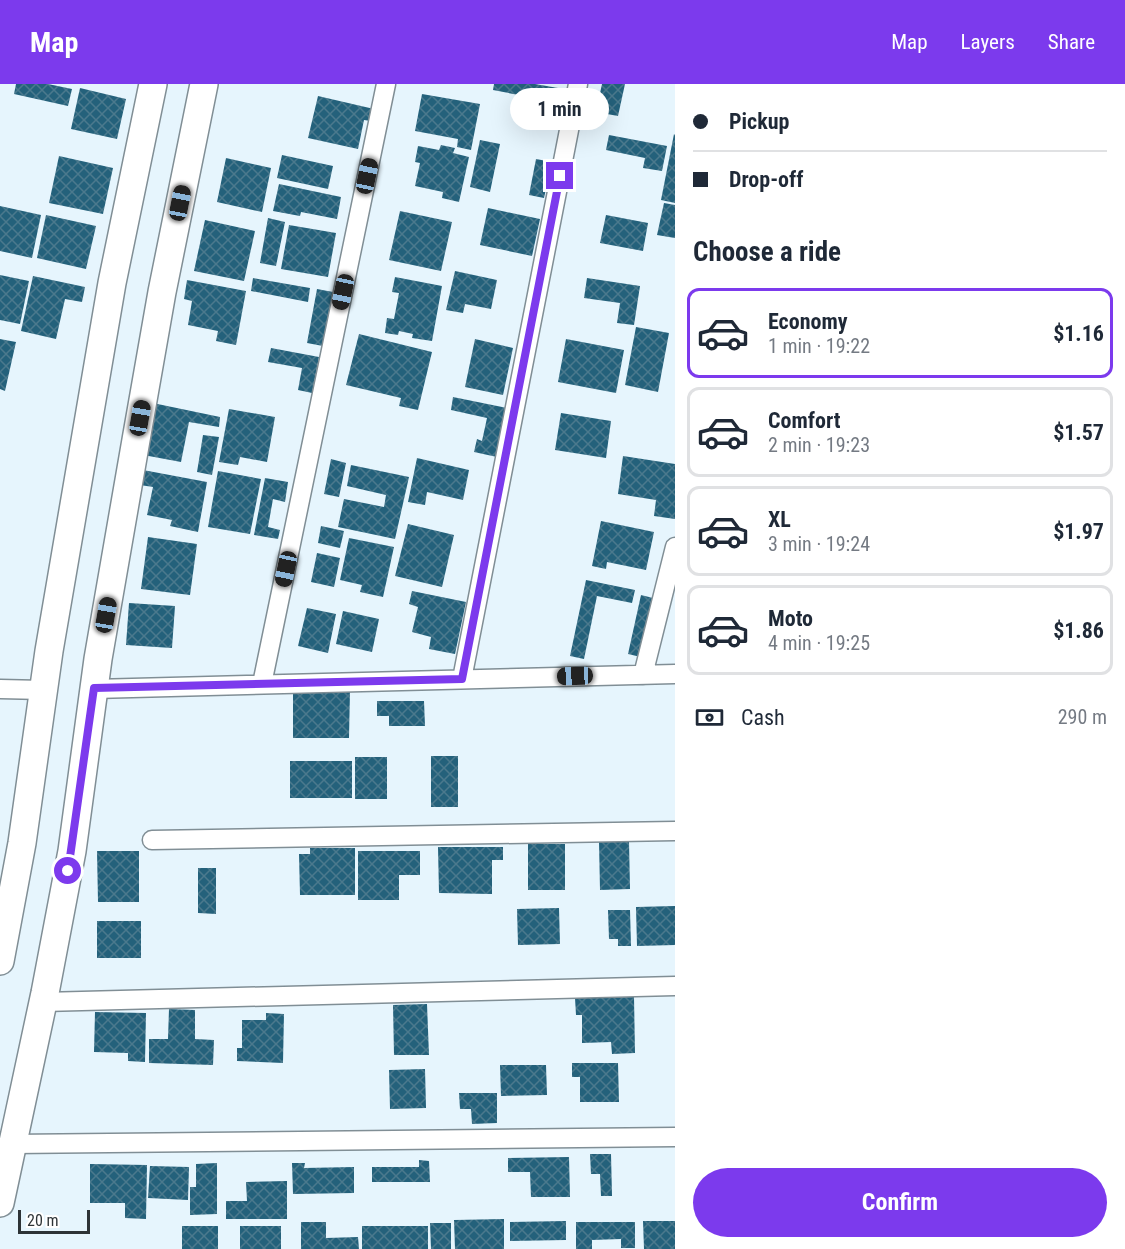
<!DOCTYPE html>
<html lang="en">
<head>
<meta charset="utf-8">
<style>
  body { margin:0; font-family:"Roboto Condensed",sans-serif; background:#f6f6f7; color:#1f2937; height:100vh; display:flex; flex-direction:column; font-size:22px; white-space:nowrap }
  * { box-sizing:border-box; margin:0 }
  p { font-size:20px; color:#747a83 }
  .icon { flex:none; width:33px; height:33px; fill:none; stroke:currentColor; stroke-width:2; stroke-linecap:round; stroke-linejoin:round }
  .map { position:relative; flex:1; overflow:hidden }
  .panel { display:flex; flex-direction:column; background:#fff; width:450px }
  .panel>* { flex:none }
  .guide { display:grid; align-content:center; height:132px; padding:0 18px; background:#fff }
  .scale { position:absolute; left:18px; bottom:15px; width:72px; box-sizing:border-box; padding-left:6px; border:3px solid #2d3336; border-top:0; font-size:16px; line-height:21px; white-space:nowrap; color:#2d3336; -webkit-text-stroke:4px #fff; paint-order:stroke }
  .end { position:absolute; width:27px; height:27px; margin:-14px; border:8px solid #7c3aed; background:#fff; box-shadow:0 0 0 3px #fff }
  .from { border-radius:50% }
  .bubble { position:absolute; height:42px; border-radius:21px; background:#fff; box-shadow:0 6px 24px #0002; font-size:20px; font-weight:700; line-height:42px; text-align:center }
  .car { position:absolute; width:18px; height:36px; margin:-18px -9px; border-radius:8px; box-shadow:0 0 4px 2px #0007; background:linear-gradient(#222 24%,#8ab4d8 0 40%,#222 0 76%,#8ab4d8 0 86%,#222 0) }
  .guide b { display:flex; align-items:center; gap:21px; height:57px; font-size:22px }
  .guide b+b { border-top:2px solid #e0e1e3 }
  .guide i { width:15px; height:15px; background:#1f2937 }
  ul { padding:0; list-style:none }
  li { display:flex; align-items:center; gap:18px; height:90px; margin:0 12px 9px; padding:0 6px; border:3px solid #e0e1e3; border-radius:12px }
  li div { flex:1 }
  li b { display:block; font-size:22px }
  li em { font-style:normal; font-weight:700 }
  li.on { border-color:#7c3aed }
  li>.icon { width:54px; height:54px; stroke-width:1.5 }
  h2 { padding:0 18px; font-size:27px; line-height:72px }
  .pay { display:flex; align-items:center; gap:15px; height:66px; padding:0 18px; font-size:22px }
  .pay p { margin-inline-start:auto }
  .cta { display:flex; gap:12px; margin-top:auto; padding:12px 18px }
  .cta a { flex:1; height:69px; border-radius:36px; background:#7c3aed; color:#fff; font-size:24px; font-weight:700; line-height:69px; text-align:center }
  header { display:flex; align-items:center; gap:36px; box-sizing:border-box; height:84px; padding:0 30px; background:#7c3aed; color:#fff }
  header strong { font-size:28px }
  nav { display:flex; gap:33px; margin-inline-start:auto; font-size:21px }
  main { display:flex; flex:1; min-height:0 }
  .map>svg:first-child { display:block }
  .building { fill:url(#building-cross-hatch) }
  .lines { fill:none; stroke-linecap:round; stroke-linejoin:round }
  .minor-casing { stroke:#808e95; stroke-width:21 }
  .secondary-casing { stroke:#808e95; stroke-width:30 }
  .minor { stroke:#fff; stroke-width:18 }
  .secondary { stroke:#fff; stroke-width:27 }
  .route { stroke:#7c3aed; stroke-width:8 }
</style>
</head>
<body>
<header>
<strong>Map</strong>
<nav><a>Map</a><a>Layers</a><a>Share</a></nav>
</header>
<main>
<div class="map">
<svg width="675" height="1165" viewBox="0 0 675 1165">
  <defs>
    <pattern id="building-cross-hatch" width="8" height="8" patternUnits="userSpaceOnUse" patternTransform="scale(1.5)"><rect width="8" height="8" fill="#24617b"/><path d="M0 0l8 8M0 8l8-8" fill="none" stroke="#4b798d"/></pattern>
  </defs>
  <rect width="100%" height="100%" fill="#e6f5fd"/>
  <path class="building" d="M16 0H48L72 5 68 22 14 10Z
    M494 0H535L558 4 555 18 493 6Z
    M602 0H625L618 32 596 28Z
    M80 4 126 15 117 55 71 45Z
    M422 10 480 20 471 66 457 63 458 55 415 47Z
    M318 12 374 25 371 37 364 36 358 65 308 54Z
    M674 50 675 51V119L661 116Z
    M609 51 667 62 662 87 643 84 645 74 606 66Z
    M480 56 500 60 490 108 470 103Z
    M441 61 455 64 453 69 469 73 459 118 442 114 443 108 415 102 420 79 415 78 418 62 439 66Z
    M282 71 333 82 328 105 277 94Z
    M59 72 113 84 103 130 49 119Z
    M226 74 271 84 262 128 217 118Z
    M536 75 552 78 544 114 529 111Z
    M279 100 341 113 337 135 301 128 300 132 273 127Z
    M664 119 675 121V154L657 151Z
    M0 122 41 131 32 174 0 167Z
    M488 124 540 135 532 172 480 161Z
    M400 127 452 138 441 187 389 176Z
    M46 131 96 142 86 185 37 174Z
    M606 131 648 139 643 167 600 159Z
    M268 134 285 138 276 182 260 179Z
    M205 136 255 147 244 197 194 187Z
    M289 141 336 149 328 193 281 185Z
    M455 187 497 196 491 225 465 220 463 229 446 226Z
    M0 191 29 197 20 240 0 236Z
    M33 192 85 203 82 218 65 215 56 255 21 247Z
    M395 193 442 202 432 257 412 254 413 250 399 247 398 251 385 249 387 234 394 235 399 209 392 208Z
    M253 194 310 204 308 218 251 207Z
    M587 194 640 202 634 241 617 239 620 219 584 214Z
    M187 196 246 207 236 261 216 257 218 247 188 241 192 217 184 215Z
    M317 205 333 208 323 262 307 259Z
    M636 243 669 249 658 308 625 301Z
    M359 250 432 268 418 326 399 322 401 314 346 301Z
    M0 255 16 258 5 307 0 305Z
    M475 255 513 264 503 311 465 303Z
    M566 255 624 266 616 309 558 298Z
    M271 264 319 273 312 309 298 306 302 284 268 278Z
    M453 313 507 324 497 373 474 368 477 355 482 357 487 334 451 326Z
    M148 318 220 333 219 343 189 338 181 378 138 370Z
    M229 325 275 333 267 378 240 373 238 381 219 378Z
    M561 329 611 337 606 374 555 366Z
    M203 351 219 353 212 391 197 388Z
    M623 372 675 380V435L654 432 656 416 618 410Z
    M417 374 469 386 463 416 427 408 425 421 408 418Z
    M331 375 346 379 339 413 324 410Z
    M351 381 409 393 395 455 338 443 344 415 384 423 386 411 347 402Z
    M143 386 207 398 198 448 170 442 172 436 147 431 153 403 140 401Z
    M218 387 261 395 250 450 208 443Z
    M265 394 288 398 285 418 273 415 268 443 280 446 278 455 254 451Z
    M601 437 654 448 646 486 607 478 606 485 592 482Z
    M408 440 454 451 442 503 395 492Z
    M321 442 344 447 340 464 318 459Z
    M148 453 197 460 190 511 141 505Z
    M349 454 394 463 383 513 360 508 362 501 340 496Z
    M317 469 340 474 334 503 311 498Z
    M586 496 635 506 632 519 597 512 584 575 570 572Z
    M412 507 466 518 455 570 429 565 431 553 412 548 418 523 409 520Z
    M641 511 657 515 645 574 628 570Z
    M129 519 175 522 172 564 126 561Z
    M307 524 336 530 328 569 298 562Z
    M343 527 379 535 372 568 336 560Z
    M293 607H350L349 654H293Z
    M377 617H424L425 642H389V632H377Z
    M431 672H458V723H431Z
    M355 673H387V715H355Z
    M290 677H352V714H290Z
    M629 757 630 805 600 806 599 758Z
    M528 760H565V806H528Z
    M438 763H503V776H492V810L439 809Z
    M310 764H355V811H300L299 770H310Z
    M97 767H139V818H98Z
    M358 767H420V791H399V816H358Z
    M198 784H216V830L198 829Z
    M675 822V861L637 862 636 823Z
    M559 824 560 860 518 861 517 825Z
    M608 826H630L631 862H618V855H609Z
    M97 837H141V874H97Z
    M634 913 635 969 612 970 611 958 582 959V931H576L575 914Z
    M427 920 429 971H394L393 921Z
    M169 925 195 926V955L214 956 213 981 149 979V955H168Z
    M95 928 146 929 145 978 128 977V969L94 968Z
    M266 929 284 930 283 979 237 977V964H242V936H266Z
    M572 979H618L619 1018H580V993H572Z
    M500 981H546L547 1011 501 1012Z
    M425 985 426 1024 390 1025 389 986Z
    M459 1009H497V1039L472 1040 471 1025H460Z
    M590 1070H611L612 1112H601L600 1090H591Z
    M569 1073 570 1113H531L530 1088H508V1074Z
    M419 1076 429 1077 430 1098H372V1083H419Z
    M217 1079V1130L190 1131V1103H196V1080Z
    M292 1079H305L304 1084 354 1083V1109L293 1110Z
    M90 1080 147 1081 146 1135 125 1134V1119H90Z
    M150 1082 189 1083 188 1116 148 1114Z
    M287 1097V1135H226V1117H247L246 1098Z
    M504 1135V1165H455L454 1136Z
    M566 1137V1156L510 1157V1138Z
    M643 1137H675V1165H644Z
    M301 1138H326V1154L358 1153 359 1165H301Z
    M576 1138H635V1164H621V1155L592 1156V1165H576Z
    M430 1139H451V1165H431Z
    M182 1142H218V1165H182Z
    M240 1142H281V1165H240Z
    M362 1142H428V1165H362Z"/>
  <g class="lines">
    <g class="minor-casing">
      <path id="minor" d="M643 591 675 463
        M462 595 578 0
        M262 600 386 0
        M0 605 43 606
        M94 605 675 590
        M152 756 675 747
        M43 918 675 902
        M12 1060 675 1053"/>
    </g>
    <g class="secondary-casing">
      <path id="secondary" d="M0 877 22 759 49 567 112 199 153 0
        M0 1119 45 909 72 767 98 575 136 356 162 208 204 0"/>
    </g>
    <use href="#minor" class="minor"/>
    <use href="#secondary" class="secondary"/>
  </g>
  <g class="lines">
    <path class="route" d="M68 787 94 604 462 595 560 92"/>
  </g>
</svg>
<div class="scale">20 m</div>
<i class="end from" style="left:68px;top:787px"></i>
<i class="end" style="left:560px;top:92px"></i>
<div class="bubble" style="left:510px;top:4px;width:99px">1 min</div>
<i class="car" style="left:367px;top:92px;rotate:12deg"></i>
<i class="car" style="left:180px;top:119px;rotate:11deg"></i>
<i class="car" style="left:343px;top:208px;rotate:192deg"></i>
<i class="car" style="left:140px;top:334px;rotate:10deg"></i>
<i class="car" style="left:286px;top:485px;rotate:192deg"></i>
<i class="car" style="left:106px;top:531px;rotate:10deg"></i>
<i class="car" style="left:575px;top:592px;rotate:268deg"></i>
</div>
<section class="panel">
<div class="guide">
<b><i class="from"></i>Pickup</b>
<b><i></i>Drop-off</b>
</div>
<h2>Choose a ride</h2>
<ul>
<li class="on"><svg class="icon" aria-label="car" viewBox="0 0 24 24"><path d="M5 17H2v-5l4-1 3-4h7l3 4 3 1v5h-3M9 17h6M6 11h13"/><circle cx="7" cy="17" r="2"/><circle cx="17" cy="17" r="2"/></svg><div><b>Economy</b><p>1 min · 19:22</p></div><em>$1.16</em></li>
<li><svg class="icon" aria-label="car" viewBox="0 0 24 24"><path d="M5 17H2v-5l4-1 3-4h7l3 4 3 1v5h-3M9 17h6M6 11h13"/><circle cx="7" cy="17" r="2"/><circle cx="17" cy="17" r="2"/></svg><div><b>Comfort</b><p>2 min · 19:23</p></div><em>$1.57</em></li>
<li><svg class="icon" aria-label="car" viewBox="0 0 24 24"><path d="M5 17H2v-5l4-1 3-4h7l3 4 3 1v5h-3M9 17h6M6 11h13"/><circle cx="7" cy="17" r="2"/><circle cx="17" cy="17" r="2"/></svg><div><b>XL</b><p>3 min · 19:24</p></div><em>$1.97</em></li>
<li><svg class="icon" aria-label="car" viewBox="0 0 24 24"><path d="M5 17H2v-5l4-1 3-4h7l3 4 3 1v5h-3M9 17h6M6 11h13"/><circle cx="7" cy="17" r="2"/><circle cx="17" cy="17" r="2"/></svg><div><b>Moto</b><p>4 min · 19:25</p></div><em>$1.86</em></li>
</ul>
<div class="pay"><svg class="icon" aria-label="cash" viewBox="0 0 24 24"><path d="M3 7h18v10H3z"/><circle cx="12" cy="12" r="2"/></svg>Cash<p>290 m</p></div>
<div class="cta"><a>Confirm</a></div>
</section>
</main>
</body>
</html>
